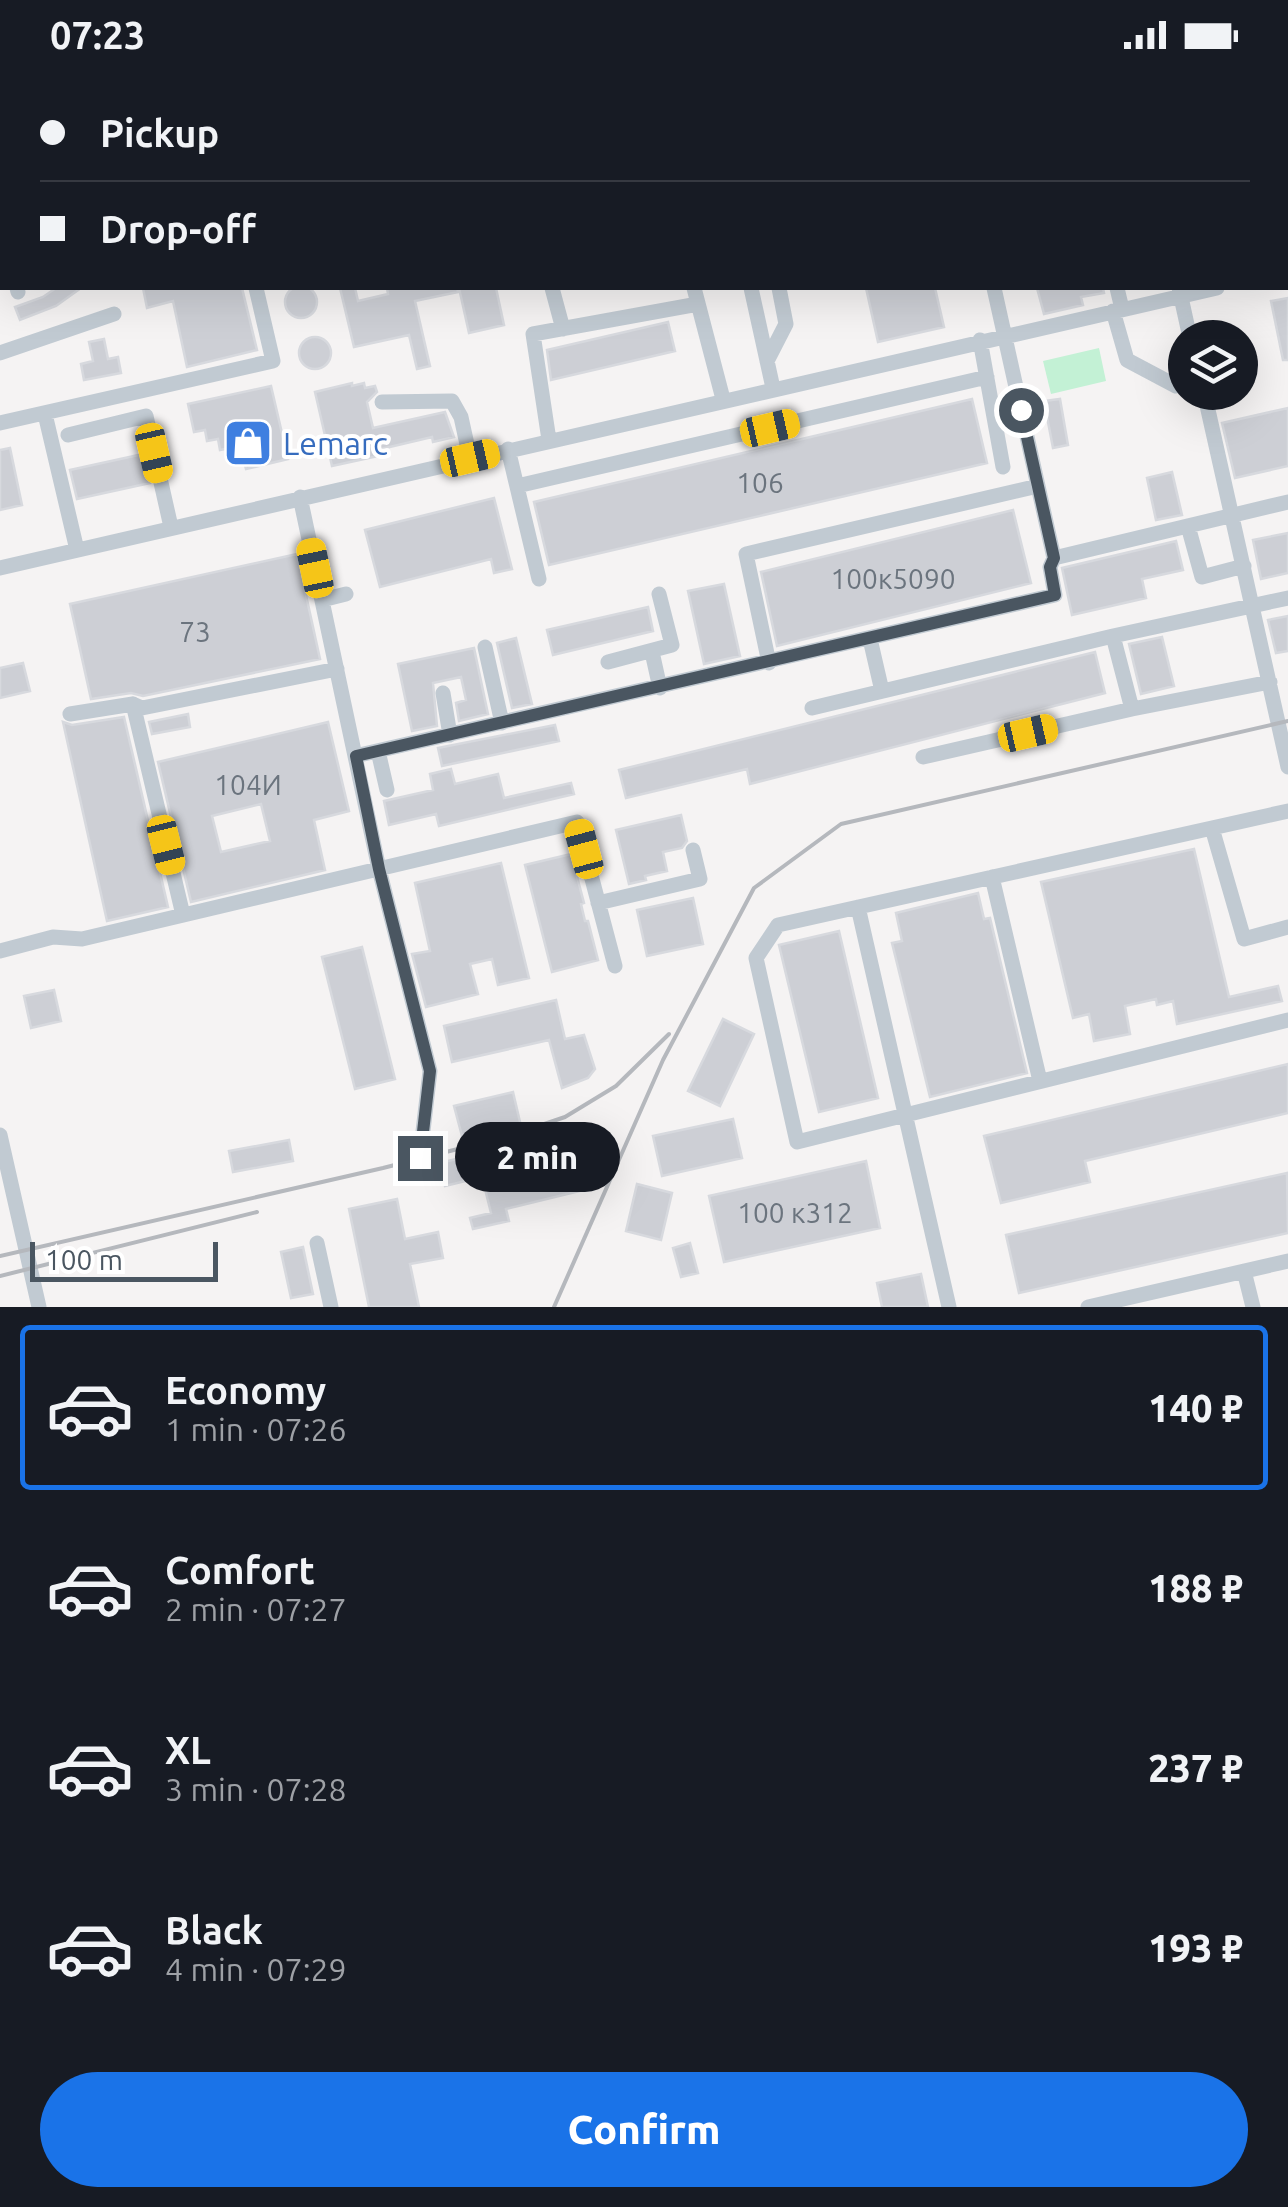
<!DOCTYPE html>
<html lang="en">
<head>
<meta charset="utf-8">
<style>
  body { margin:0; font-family:Ubuntu,sans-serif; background:#20242c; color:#f1f3f6; height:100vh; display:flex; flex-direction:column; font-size:38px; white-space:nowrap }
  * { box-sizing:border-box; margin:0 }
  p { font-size:32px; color:#9ea1a6 }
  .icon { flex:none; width:55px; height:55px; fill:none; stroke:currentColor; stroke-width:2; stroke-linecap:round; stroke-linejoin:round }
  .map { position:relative; height:1237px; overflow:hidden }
  .side { display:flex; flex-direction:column; background:#171b24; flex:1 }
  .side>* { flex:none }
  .guide { position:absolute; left:0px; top:0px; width:1290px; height:220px; box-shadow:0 10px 40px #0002; display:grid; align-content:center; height:220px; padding:0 40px; background:#171b24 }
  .buttons { position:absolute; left:1168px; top:250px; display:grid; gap:20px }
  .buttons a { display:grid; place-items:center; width:90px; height:90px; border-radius:50%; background:#171b24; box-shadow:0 10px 40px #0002; font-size:50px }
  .scale { position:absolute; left:30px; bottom:25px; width:188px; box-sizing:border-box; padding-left:10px; border:5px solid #4a5661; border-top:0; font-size:28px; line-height:35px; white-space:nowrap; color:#4a5661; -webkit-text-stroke:8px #fff; paint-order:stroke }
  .end { position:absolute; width:45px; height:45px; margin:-22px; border:12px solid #4a5661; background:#fff; box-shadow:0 0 0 5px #fff }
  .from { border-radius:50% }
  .bubble { position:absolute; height:70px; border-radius:35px; background:#171b24; box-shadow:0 10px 40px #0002; font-size:32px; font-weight:800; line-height:70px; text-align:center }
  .car { position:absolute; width:30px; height:60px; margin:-30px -15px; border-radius:12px; box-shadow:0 0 8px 2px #0007; background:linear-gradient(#f5c518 24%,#345 0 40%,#f5c518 0 76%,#345 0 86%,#f5c518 0) }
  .guide b { display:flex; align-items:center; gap:35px; height:95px; font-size:38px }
  .guide b+b { border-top:2px solid #363941 }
  .guide i { width:25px; height:25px; background:#f1f3f6 }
  ul { padding:18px 0 0; list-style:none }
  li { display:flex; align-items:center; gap:30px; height:165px; margin:0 20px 15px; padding:0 20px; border:5px solid transparent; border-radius:10px }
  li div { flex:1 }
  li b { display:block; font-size:38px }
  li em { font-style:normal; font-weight:800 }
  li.selected { border-color:#1a73e8 }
  li>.icon { width:90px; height:90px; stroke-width:1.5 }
  .cta { display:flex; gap:20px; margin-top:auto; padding:20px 40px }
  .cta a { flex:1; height:115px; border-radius:60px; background:#1a73e8; color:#fff; font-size:40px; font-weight:800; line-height:115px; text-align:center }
  .status { display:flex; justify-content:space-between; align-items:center; height:70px; padding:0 50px; background:#171b24; direction:ltr }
  .status svg { height:28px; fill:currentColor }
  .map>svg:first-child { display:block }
  .green { fill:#c3f1d5 }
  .building { fill:#cdcfd5; stroke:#d7d9de; stroke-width:2.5; fill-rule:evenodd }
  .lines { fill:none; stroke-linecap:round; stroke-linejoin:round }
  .minor { stroke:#c1cad2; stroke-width:15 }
  .rail { stroke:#b5b8bd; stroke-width:4 }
  .route { stroke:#4a5661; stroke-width:12 }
  .labels { text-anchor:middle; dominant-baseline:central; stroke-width:8; stroke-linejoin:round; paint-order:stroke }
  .number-label { font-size:28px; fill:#6b747e }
  .shop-label { font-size:32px; fill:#366cbe; stroke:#fff; text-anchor:start }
</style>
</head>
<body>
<div class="status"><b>07:23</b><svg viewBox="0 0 49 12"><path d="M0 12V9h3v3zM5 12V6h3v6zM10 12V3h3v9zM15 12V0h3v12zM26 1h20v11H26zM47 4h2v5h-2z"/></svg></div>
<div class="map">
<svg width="1288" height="1237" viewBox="0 0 1288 1237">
  <rect width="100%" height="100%" fill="#f5f3f3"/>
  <path class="green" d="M1099 278 1106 311 1051 324 1043 291Z"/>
  <path class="building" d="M285 232a16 16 0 1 1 32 0a16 16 0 1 1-32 0Z
    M56 218H81L56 236 20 250 15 237 43 227Z
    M143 218H242L257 280 187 297 173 231 147 238Z
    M340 218H355L358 231 388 224 387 218H457L458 222 415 231 430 296 417 299 409 265 354 277Z
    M459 218H496L504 255 469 263Z
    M866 218H935L944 257 878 272Z
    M1037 218H1103L1104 223 1081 227 1083 235 1044 244Z
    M1288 228V290H1283L1271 231Z
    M668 252 675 281 551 310 547 280Z
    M299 283a16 16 0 1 1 32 0a16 16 0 1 1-32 0Z
    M104 269 108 289 118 287 121 303 84 310 81 294 93 291 89 272Z
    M352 313V316L364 313 365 318 375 316 377 322 367 332 373 358 445 342 454 367 433 372 432 367 377 380 378 386 332 396 315 322Z
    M271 316 288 389 246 399 240 376 220 380 218 369 207 371 205 360 194 362 188 334Z
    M972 329 987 393 549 495 534 432Z
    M1060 329 1068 375 1053 378 1044 331Z
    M1288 338V396L1235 408 1222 353Z
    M10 378 22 435 0 440V380Z
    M143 384 150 413 77 429 70 400Z
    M1172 402 1182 445 1156 450 1147 408Z
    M494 428 512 499 494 503 491 489 380 517 365 460Z
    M1013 440 1031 513 777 576 761 502Z
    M1288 463V503L1261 509 1253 470Z
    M1176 471 1183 500 1142 509 1146 528 1072 545 1062 498Z
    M297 484 320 589 143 626 131 623 91 629 70 534Z
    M724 514 740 586 704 594 688 521Z
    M648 537 653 561 553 585 547 560Z
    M1288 546V581L1276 583 1268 550Z
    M1162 567 1174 616 1141 624 1129 574Z
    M516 568 532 634 512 638 497 573Z
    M474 578 488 644 459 651 456 633 466 630 461 607 433 613 437 656 412 661 398 594Z
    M1095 582 1105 623 750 714 747 699 626 728 619 700Z
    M23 593 30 621 0 628V598Z
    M188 644 190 657 152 664 149 652Z
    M124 647 168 837 107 851 63 652 72 655Z
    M328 652 349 741 314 750 325 800 191 832 158 692ZM261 734 270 771 221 782 212 746Z
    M555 655 559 671 442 696 438 678Z
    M451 699 455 714 498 704 504 728 571 713 574 724 439 756 436 744 389 755 384 731 433 720 430 704Z
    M681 745 687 771 682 778 663 782 667 801 645 806 646 810 629 814 616 760Z
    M1194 779 1229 927 1278 916 1282 931 1177 954 1173 931 1157 935 1156 929 1125 936 1130 964 1094 971 1089 944 1073 948 1041 812Z
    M571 784 584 833 581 834 585 851H588L598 890 552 902 525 795Z
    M501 793 529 908 498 915 492 889 470 894 478 924 426 937 412 884 430 881 415 813Z
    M978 823 984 849 990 848 1027 1003 930 1027 892 873 902 871 896 843Z
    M693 828 703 874 647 886 637 840Z
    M839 861 878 1028 819 1042 779 875Z
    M362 877 395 1009 355 1019 322 887Z
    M54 920 61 951 31 958 24 926Z
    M556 930 565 969 584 965 595 999 588 1008 562 1018 549 970 452 992 444 956Z
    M723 949 754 964 720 1036 688 1021Z
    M1288 994V1043L1085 1091 1090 1112 1001 1133 984 1066Z
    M513 1022 520 1052 462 1066 454 1036Z
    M733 1049 742 1088 662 1106 653 1066Z
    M591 1062 604 1115 506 1139 509 1151 473 1159 470 1148 491 1143 482 1107 445 1116 440 1093 509 1076 517 1107 554 1098 547 1073Z
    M289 1070 293 1091 233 1102 229 1081Z
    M866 1091 880 1158 724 1192 709 1126Z
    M1287 1103 1288 1163 1019 1223 1006 1165Z
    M637 1114 672 1123 661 1170 626 1161Z
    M397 1129 405 1169 438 1162 443 1188 410 1194 419 1237H369L349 1139Z
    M690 1173 698 1203 681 1207 673 1178Z
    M303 1177 313 1224 291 1228 281 1182Z
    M921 1204 928 1237H882L877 1213Z"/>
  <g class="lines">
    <path class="minor" d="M87 0 88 2
      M503 0 504 2
      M642 0V2
      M736 0 737 2
      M947 0V2
      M216 2 223 0
      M453 2 455 0
      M710 2 711 0
      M1189 2 1190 0
      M0 87 2 86
      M0 109V123
      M0 151 2 161
      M1288 202V201
      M17 218 18 222
      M552 218 563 259
      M694 218 723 329
      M751 218 773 318
      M994 218 1054 488 1288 432
      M1117 218 1122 239
      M1179 218 1190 268
      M1113 241 1127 290 1176 316 1185 314
      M980 270 1003 397
      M0 283 114 244
      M767 291 786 254 779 218
      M1204 322 1288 697
      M382 332 452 331 461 347 470 388
      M45 344 77 480
      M0 353 273 291 256 218
      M68 365 146 346 171 457
      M549 370 533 264 698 234
      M508 379 539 509
      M517 416 987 307
      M300 427 379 799 430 1001 418 1104
      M1188 456 1202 507 1244 496
      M0 498 1217 218
      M322 530 346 524
      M870 569 882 621
      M485 577 502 653
      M652 582 660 618
      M608 592 672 575 659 524
      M769 593 746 484 1038 416
      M1270 612 1132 639 1113 566 1288 528
      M443 623 450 665
      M133 634 183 845
      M812 638 1113 566
      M70 644 133 634 142 638 337 599
      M378 681 387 720
      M355 686 1055 525 1050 497 1054 488
      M923 687 1132 639
      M1288 741 778 855 756 888 797 1072 1288 950
      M1212 758 1244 869 1288 857
      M992 807 1040 1011
      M598 833 700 809 693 780
      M858 837 949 1237
      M0 881 53 867 82 869 577 752 615 896
      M0 1065 39 1237
      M317 1173 331 1237
      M1244 1201 1253 1237
      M1088 1237 1288 1191"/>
    <path class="rail" d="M0 1186 383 1098 509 1066 565 1047 616 1016 669 964
      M0 1206 257 1142
      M554 1237 663 990 754 818 841 754 1288 651"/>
  </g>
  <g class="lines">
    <path class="route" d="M420 1088 430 1001 379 799 356 686 1055 525 1050 497 1054 488 1021 340"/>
  </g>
  <defs>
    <g id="shop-square" transform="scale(2.5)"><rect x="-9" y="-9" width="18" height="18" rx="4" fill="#3f7fe0" stroke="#fff"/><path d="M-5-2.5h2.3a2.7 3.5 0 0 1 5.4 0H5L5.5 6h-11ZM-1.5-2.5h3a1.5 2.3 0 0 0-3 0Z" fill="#fff"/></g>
  </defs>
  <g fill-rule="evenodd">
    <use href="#shop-square" x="248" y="373"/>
  </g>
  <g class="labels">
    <g class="number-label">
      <text x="760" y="412">106</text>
      <text x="893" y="508">100к5090</text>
      <text x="195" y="561">73</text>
      <text x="248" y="714">104И</text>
      <text x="795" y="1142">100 к312</text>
    </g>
    <g class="shop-label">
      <text x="283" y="373">Lemarc</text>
    </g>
  </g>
</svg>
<div class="buttons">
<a><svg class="icon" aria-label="layers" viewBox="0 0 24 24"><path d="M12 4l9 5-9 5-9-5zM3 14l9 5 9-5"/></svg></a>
</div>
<div class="scale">100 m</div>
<i class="end from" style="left:1021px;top:340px"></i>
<i class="end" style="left:420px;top:1088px"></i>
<div class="bubble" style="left:455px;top:1052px;width:165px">2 min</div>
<i class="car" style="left:770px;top:358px;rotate:77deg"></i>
<i class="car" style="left:154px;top:383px;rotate:167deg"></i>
<i class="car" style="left:470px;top:388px;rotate:77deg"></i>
<i class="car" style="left:315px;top:498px;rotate:348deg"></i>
<i class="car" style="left:1028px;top:663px;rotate:77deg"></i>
<i class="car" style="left:166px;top:775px;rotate:166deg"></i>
<i class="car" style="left:584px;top:779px;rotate:345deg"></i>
<div class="guide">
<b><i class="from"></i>Pickup</b>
<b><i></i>Drop-off</b>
</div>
</div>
<section class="side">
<ul>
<li class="selected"><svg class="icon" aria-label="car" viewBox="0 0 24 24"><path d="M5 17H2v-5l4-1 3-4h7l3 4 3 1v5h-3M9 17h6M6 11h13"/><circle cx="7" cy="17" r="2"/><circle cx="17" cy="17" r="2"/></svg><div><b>Economy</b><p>1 min · 07:26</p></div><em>140 ₽</em></li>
<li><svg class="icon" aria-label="car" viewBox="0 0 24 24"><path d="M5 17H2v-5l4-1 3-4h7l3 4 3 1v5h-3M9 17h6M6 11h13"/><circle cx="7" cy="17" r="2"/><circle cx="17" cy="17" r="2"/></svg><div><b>Comfort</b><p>2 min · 07:27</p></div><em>188 ₽</em></li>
<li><svg class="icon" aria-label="car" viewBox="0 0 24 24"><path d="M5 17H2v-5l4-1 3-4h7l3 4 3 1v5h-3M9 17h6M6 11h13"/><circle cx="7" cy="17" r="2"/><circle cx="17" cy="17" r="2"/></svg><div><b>XL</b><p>3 min · 07:28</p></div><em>237 ₽</em></li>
<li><svg class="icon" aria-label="car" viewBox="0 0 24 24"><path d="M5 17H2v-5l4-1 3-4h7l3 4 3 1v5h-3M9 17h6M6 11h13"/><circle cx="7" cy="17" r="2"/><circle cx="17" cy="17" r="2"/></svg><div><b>Black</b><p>4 min · 07:29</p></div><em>193 ₽</em></li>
</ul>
<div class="cta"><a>Confirm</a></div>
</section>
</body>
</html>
